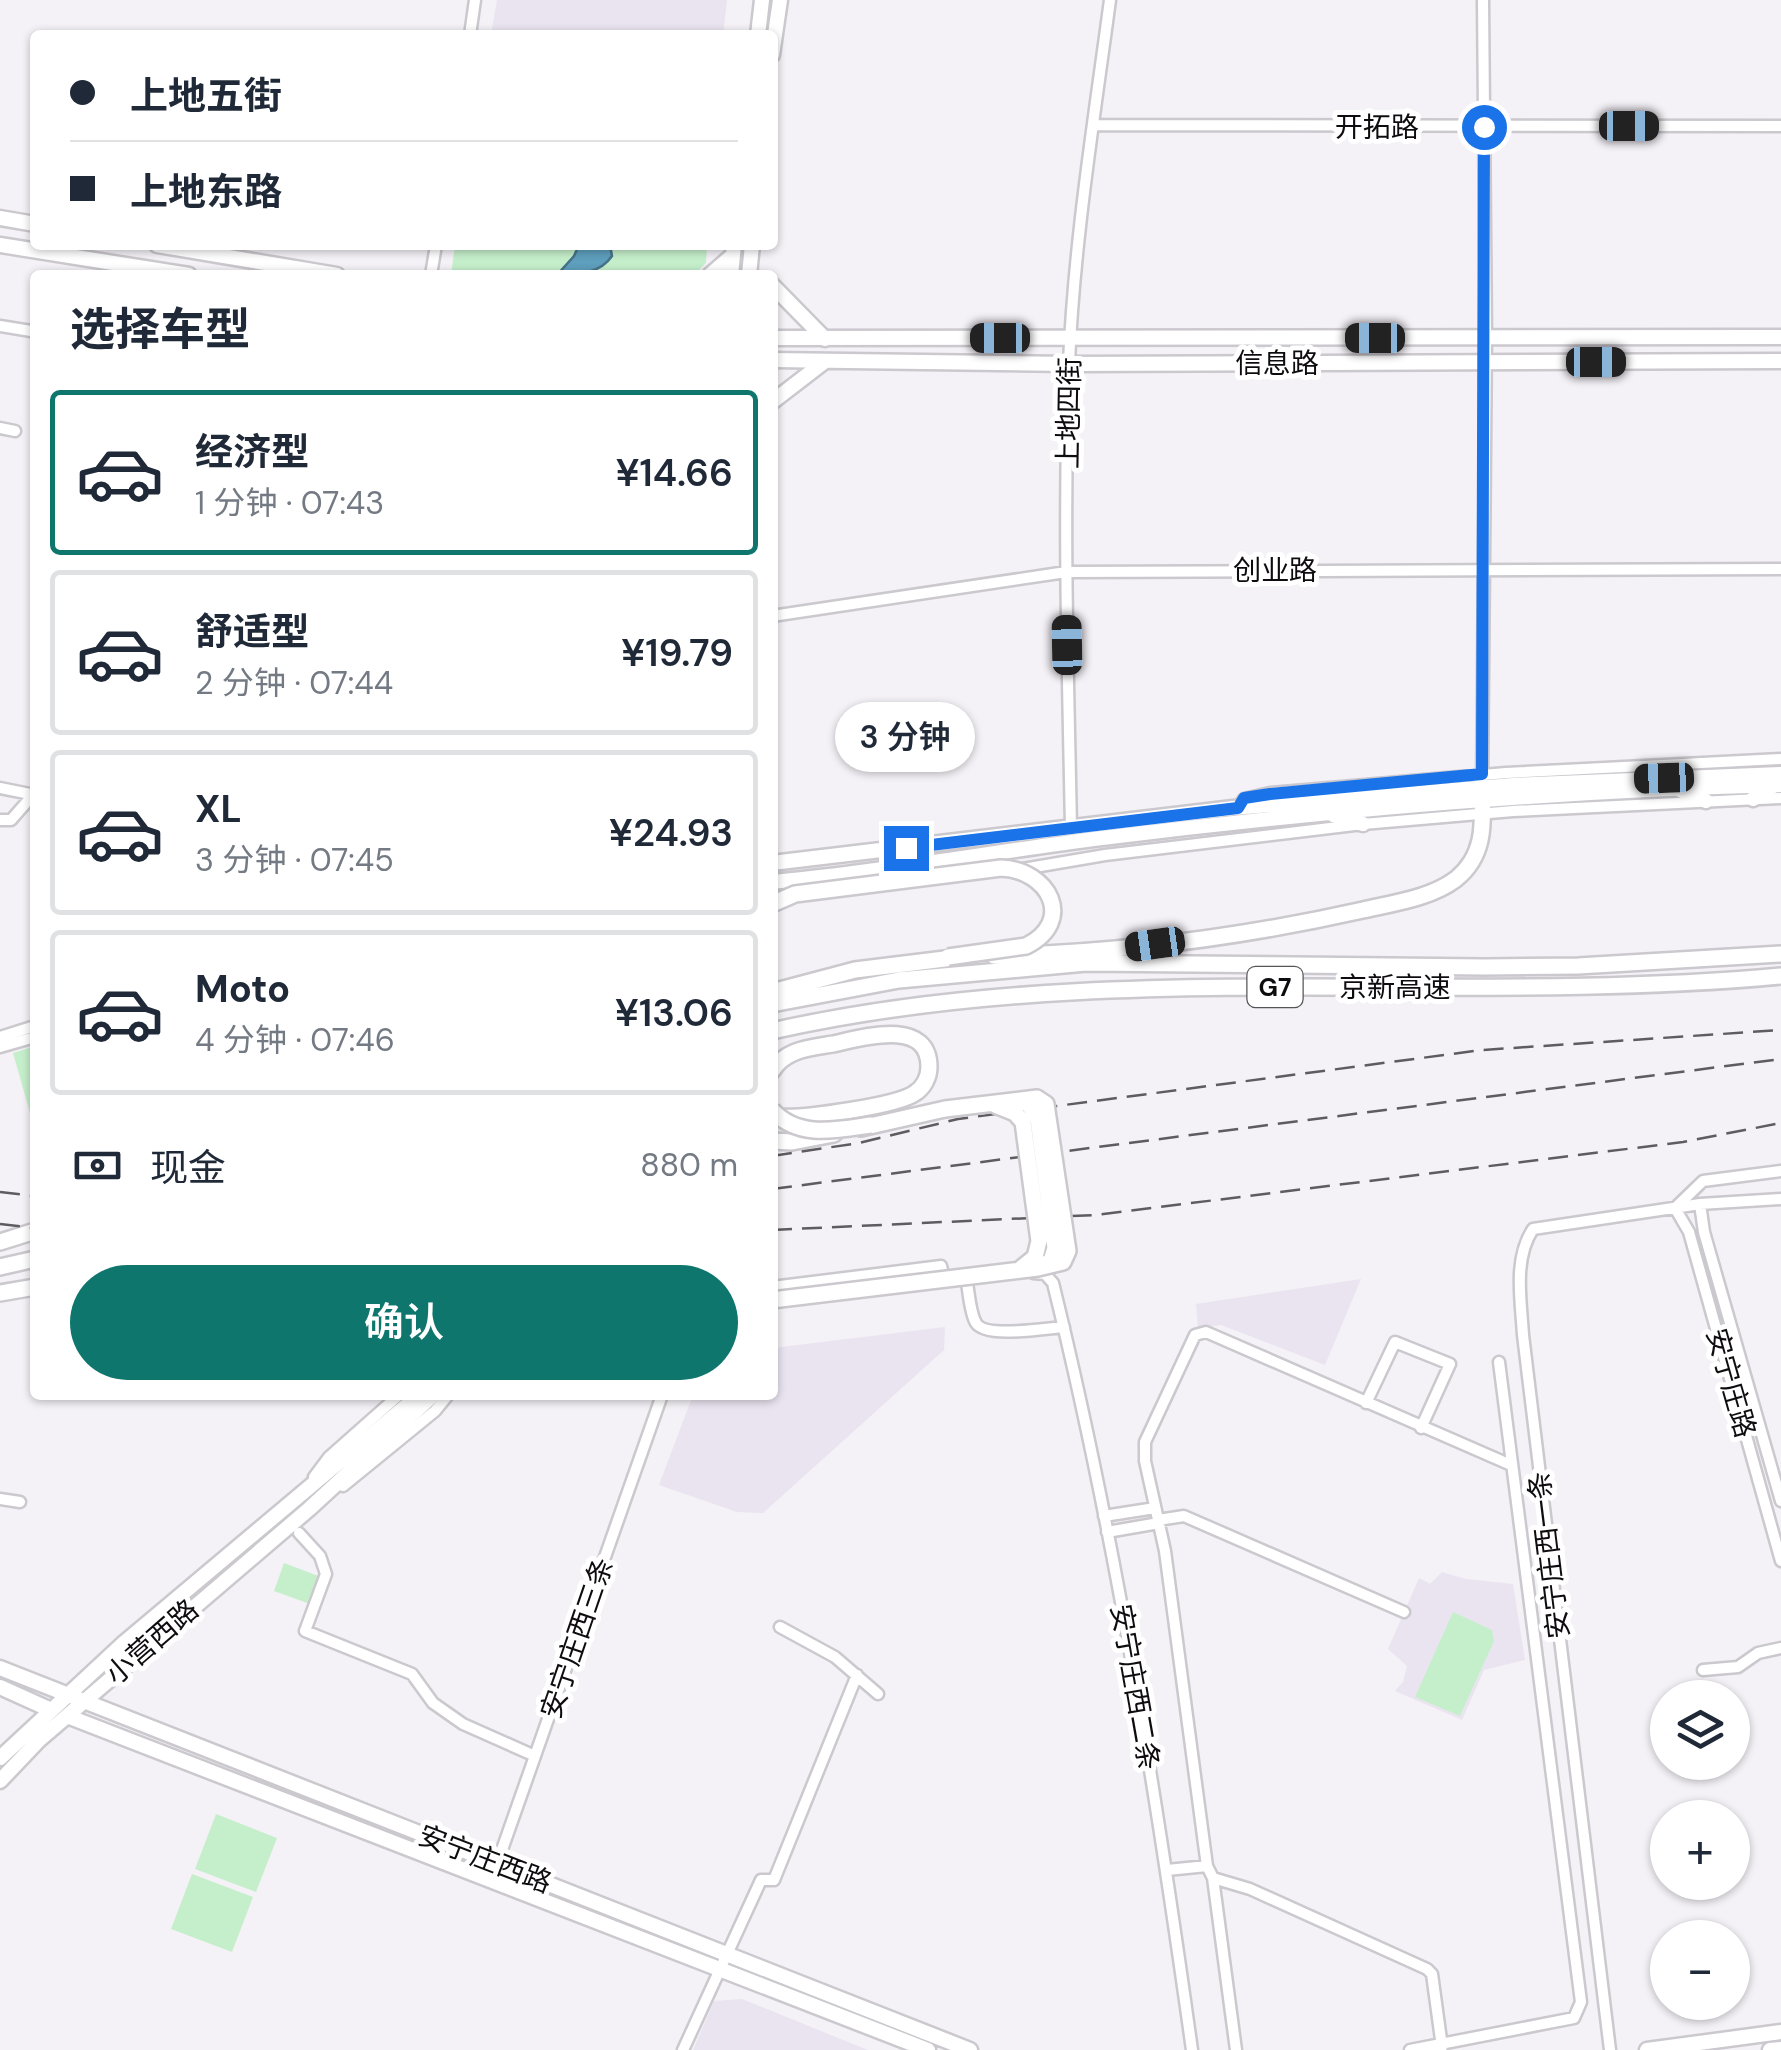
<!DOCTYPE html>
<html lang="zh">
<head>
<meta charset="utf-8">
<style>
  body { margin:0; font-family:"DM Sans","Noto Sans SC",sans-serif; background:#f6f6f7; color:#1f2937; height:100vh; display:flex; flex-direction:column; font-size:38px; white-space:nowrap }
  * { box-sizing:border-box; margin:0 }
  p { font-size:32px; color:#747a83 }
  .icon { flex:none; width:55px; height:55px; fill:none; stroke:currentColor; stroke-width:2; stroke-linecap:round; stroke-linejoin:round }
  .map { position:relative; flex:1; overflow:hidden }
  .panel { position:absolute; left:30px; top:270px; width:748px; height:1130px; display:flex; flex-direction:column; background:#fff; border-radius:10px; box-shadow:0 2px 8px #0004 }
  .panel>* { flex:none }
  .banner { position:absolute; left:30px; top:30px; width:748px; height:220px; border-radius:10px; box-shadow:0 2px 8px #0004; display:grid; align-content:center; height:220px; padding:0 40px; background:#fff }
  .fabs { position:absolute; left:1650px; top:1680px; display:grid; gap:20px }
  .fabs a { display:grid; place-items:center; width:100px; height:100px; border-radius:50%; background:#fff; box-shadow:0 2px 8px #0004; font-size:50px }
  .end { position:absolute; width:45px; height:45px; margin:-22px; border:12px solid #1a73e8; background:#fff; box-shadow:0 0 0 5px #fff }
  .from { border-radius:50% }
  .bubble { position:absolute; height:70px; border-radius:35px; background:#fff; box-shadow:0 2px 8px #0004; font-size:32px; font-weight:600; line-height:70px; text-align:center }
  .car { position:absolute; width:30px; height:60px; margin:-30px -15px; border-radius:12px; box-shadow:0 0 8px 2px #0007; background:linear-gradient(#222 24%,#8ab4d8 0 40%,#222 0 76%,#8ab4d8 0 86%,#222 0) }
  .banner b { display:flex; align-items:center; gap:35px; height:95px; font-size:38px }
  .banner b+b { border-top:2px solid #e0e1e3 }
  .banner i { width:25px; height:25px; background:#1f2937 }
  ul { padding:0; list-style:none }
  li { display:flex; align-items:center; gap:30px; height:165px; margin:0 20px 15px; padding:0 20px; border:5px solid #e0e1e3; border-radius:10px }
  li div { flex:1 }
  li b { display:block; font-size:38px }
  li em { font-style:normal; font-weight:600 }
  li.selected { border-color:#0f766e }
  li>.icon { width:90px; height:90px; stroke-width:1.5 }
  h2 { padding:0 40px; font-size:45px; line-height:120px }
  .pay { display:flex; align-items:center; gap:25px; height:110px; padding:0 40px; font-size:38px }
  .pay p { margin-inline-start:auto }
  .button { display:flex; gap:20px; margin-top:auto; padding:20px 40px }
  .button a { flex:1; height:115px; border-radius:60px; background:#0f766e; color:#fff; font-size:40px; font-weight:600; line-height:115px; text-align:center }
  .map>svg:first-child { display:block }
  .built { fill:#eae4f0 }
  .green { fill:#c5efcb }
  .water { fill:#5e9fbd; stroke:#467389; stroke-width:2.5 }
  .lines { fill:none; stroke-linecap:round; stroke-linejoin:round }
  .minor-casing { stroke:#cbc8ce; stroke-width:15 }
  .major-casing { stroke:#cbc8ce; stroke-width:19 }
  .highway-casing { stroke:#cbc8ce; stroke-width:20 }
  .minor { stroke:#fff; stroke-width:10 }
  .major { stroke:#fff; stroke-width:14 }
  .highway { stroke:#fff; stroke-width:15 }
  .rail { stroke:#5f5c60; stroke-width:2.5; stroke-dasharray:20 10; stroke-linecap:butt }
  .highway-bridge-casing { stroke:#cbc8ce; stroke-width:20; stroke-linecap:butt }
  .highway-bridge { stroke:#fff; stroke-width:15 }
  .route { stroke:#1a73e8; stroke-width:12 }
  .labels { text-anchor:middle; dominant-baseline:central; stroke-width:10; stroke-linejoin:round; paint-order:stroke }
  .shield { fill:#fff; stroke:#565557; stroke-width:2.5 }
  .shield-label { font-size:25px; font-weight:bold; fill:#0e0c0f }
  .street-label { font-size:28px; fill:#0e0c0f; stroke:#fff }
</style>
</head>
<body>
<div class="map">
<svg width="1781" height="2050" viewBox="0 0 1781 2050">
  <rect width="100%" height="100%" fill="#f4f1f7"/>
  <path class="built" d="M497 0H727L723 35H491Z
    M1361 1279 1325 1365 1221 1325 1198 1328 1196 1304Z
    M945 1327 944 1350 763 1513 737 1512 659 1485 693 1395H772L773 1348Z
    M1442 1572 1466 1579 1513 1584 1525 1660 1484 1670 1462 1720 1395 1691 1403 1682 1407 1666 1388 1649 1419 1578 1430 1584Z
    M742 1999 868 2050H693L714 2001Z"/>
  <path class="green" d="M455 245H707L706 263 694 275H451Z
    M35 1046V1175L32 1120 13 1053Z
    M284 1563 321 1577 310 1604 274 1591Z
    M1453 1612 1492 1630 1494 1641 1460 1716 1415 1697Z
    M216 1814 277 1838 256 1892 195 1869Z
    M192 1874 253 1897 232 1952 171 1929Z"/>
  <path class="water" d="M579 245H610L612 256C600 274 577 275 557 275L574 256Z"/>
  <g class="lines">
    <g class="minor-casing">
      <path id="minor" d="M470 35 475 0
        M1093 125 1781 126
        M431 275 436 245
        M0 326 31 331
        M0 428 15 431
        M772 616 1066 572 1781 569
        M0 788 35 795
        M1482 788 1486 337 1483 0
        M1238 808 1244 799 1270 793 1506 773 1781 759
        M0 820H11L33 795
        M1071 828C1068 673 1063 518 1069 363 1074 242 1094 120 1110 0
        M1017 870 1105 855 1363 824 1513 811 1781 798
        M0 1037 35 1026
        M0 1047 35 1037
        M1781 1171 1703 1181 1675 1208 1689 1232 1781 1561
        M1700 1204 1704 1232 1781 1501
        M1033 1273 1045 1274 1053 1283C1115 1535 1156 1793 1192 2050
        M967 1283C969 1294 970 1313 976 1323 986 1339 1046 1328 1064 1327
        M772 1287 941 1266 943 1274 953 1278
        M1366 1403 1395 1342 1450 1364 1421 1428
        M314 1477 329 1457 399 1395
        M343 1486 435 1411 448 1395
        M0 1499 20 1502
        M1104 1516 1155 1508
        M1158 1520 1184 1516 1404 1612
        M1107 1532 1159 1523
        M299 1533 320 1556 326 1574 305 1631 412 1674 433 1703 463 1724 535 1756
        M780 1627 835 1657 878 1694
        M1703 1670 1738 1667 1758 1653 1781 1648
        M1167 1870 1207 1866
        M1213 1878 1250 1889 1427 1969 1432 1974 1442 2047
        M491 1881 662 1395
        M683 2050 761 1880H774L857 1675
        M1236 2050 1213 1878 1207 1866 1165 1551 1145 1461V1442L1195 1335 1206 1332 1511 1465
        M1410 2050 1574 2018 1581 2002 1499 1362
        M1610 2050 1523 1335C1521 1300 1513 1259 1533 1229L1700 1204 1781 1199"/>
    </g>
    <g class="major-casing">
      <path id="major" d="M758 35 762 0
        M772 55 780 0
        M0 218 35 224
        M0 245 189 275
        M157 245 337 275
        M710 275 733 255
        M731 275 734 245
        M749 275 752 245
        M772 285 825 339
        M772 338 1781 337
        M772 360 1069 364 1781 361
        M772 402 824 362
        M1680 790 1706 801
        M1753 799 1775 785
        M1333 815 1363 824
        M772 863 1233 808 1514 785 1781 774
        M772 882C883 872 992 852 1102 838 1328 810 1554 791 1781 785
        M0 1668 970 2050
        M0 1687 51 1710
        M67 1716 928 2050
        M0 1758 125 1642 419 1395
        M0 1781 39 1740 309 1509 433 1395
        M1647 2050 1781 2032
        M1770 2050 1781 2049"/>
    </g>
    <g class="highway-casing">
      <path id="highway" d="M994 956C1118 953 1243 937 1363 910 1394 903 1431 898 1456 879 1486 855 1483 822 1482 788
        M772 992 855 970 961 957
        M772 1004 899 980 1086 963 1485 967 1578 966 1781 954
        M772 1031C1104 956 1445 1007 1781 976
        M772 1071C785 1049 810 1048 833 1044 861 1038 929 1017 929 1067 929 1078 923 1088 915 1093 897 1106 802 1119 779 1117
        M861 1128 945 1109
        M772 1141 792 1142 834 1134
        M0 1242 35 1231
        M0 1267 35 1259
        M0 1293 35 1287"/>
    </g>
    <use href="#minor" class="minor"/>
    <use href="#major" class="major"/>
    <use href="#highway" class="highway"/>
    <path class="rail" d="M772 1156 859 1143 958 1119 1482 1050 1781 1030
      M772 1189 1781 1059
      M0 1192 35 1196
      M0 1224 35 1228
      M772 1230 1095 1215 1683 1142 1781 1123"/>
    <g class="highway-bridge-casing">
      <path id="highway-bridge" d="M772 904 795 894 1001 868C1049 870 1076 921 1026 946L948 957
        M1020 1100 1029 1105 1038 1119 1055 1248 1051 1261 1041 1266
        M995 1105 1015 1113 1023 1122 1039 1241 1035 1257 1019 1270
        M772 1110C798 1139 836 1130 871 1125
        M772 1300 1038 1268 1063 1262 1068 1251 1046 1104 1037 1098 945 1109"/>
    </g>
    <use href="#highway-bridge" class="highway-bridge"/>
  </g>
  <g class="lines">
    <path class="route" d="M906 848 1238 808 1244 798 1270 794 1482 774 1484 127"/>
  </g>
  <g class="labels">
    <rect class="shield" x="1247.5" y="967" width="55" height="40" rx="8"/>
    <g class="shield-label">
      <text x="1275" y="987">G7</text>
    </g>
    <g class="street-label">
      <text x="1377" y="127">开拓路</text>
      <text x="1277" y="363">信息路</text>
      <text transform="translate(1069 413) rotate(-89)">上地四街</text>
      <text x="1275" y="570">创业路</text>
      <text x="1395" y="987">京新高速</text>
      <text transform="translate(1731 1383) rotate(74)">安宁庄路</text>
      <text transform="translate(1549 1555) rotate(-97)">安宁庄西一条</text>
      <text transform="translate(577 1638) rotate(-71)">安宁庄西三条</text>
      <text transform="translate(152 1642) rotate(-41)">小营西路</text>
      <text transform="translate(1135 1687) rotate(80)">安宁庄西二条</text>
      <text transform="translate(485 1859) rotate(21)">安宁庄西路</text>
    </g>
  </g>
</svg>
<div class="fabs">
<a><svg class="icon" aria-label="layers" viewBox="0 0 24 24"><path d="M12 4l9 5-9 5-9-5zM3 14l9 5 9-5"/></svg></a>
<a>+</a>
<a>−</a>
</div>
<i class="end from" style="left:1484px;top:127px"></i>
<i class="end" style="left:906px;top:848px"></i>
<div class="bubble" style="left:835px;top:702px;width:140px">3 分钟</div>
<i class="car" style="left:1629px;top:126px;rotate:90deg"></i>
<i class="car" style="left:1000px;top:338px;rotate:270deg"></i>
<i class="car" style="left:1375px;top:338px;rotate:270deg"></i>
<i class="car" style="left:1596px;top:362px;rotate:90deg"></i>
<i class="car" style="left:1067px;top:645px;rotate:359deg"></i>
<i class="car" style="left:1664px;top:778px;rotate:268deg"></i>
<i class="car" style="left:1155px;top:944px;rotate:262deg"></i>
<div class="banner">
<b><i class="from"></i>上地五街</b>
<b><i></i>上地东路</b>
</div>
<section class="panel">
<h2>选择车型</h2>
<ul>
<li class="selected"><svg class="icon" aria-label="car" viewBox="0 0 24 24"><path d="M5 17H2v-5l4-1 3-4h7l3 4 3 1v5h-3M9 17h6M6 11h13"/><circle cx="7" cy="17" r="2"/><circle cx="17" cy="17" r="2"/></svg><div><b>经济型</b><p>1 分钟 · 07:43</p></div><em>¥14.66</em></li>
<li><svg class="icon" aria-label="car" viewBox="0 0 24 24"><path d="M5 17H2v-5l4-1 3-4h7l3 4 3 1v5h-3M9 17h6M6 11h13"/><circle cx="7" cy="17" r="2"/><circle cx="17" cy="17" r="2"/></svg><div><b>舒适型</b><p>2 分钟 · 07:44</p></div><em>¥19.79</em></li>
<li><svg class="icon" aria-label="car" viewBox="0 0 24 24"><path d="M5 17H2v-5l4-1 3-4h7l3 4 3 1v5h-3M9 17h6M6 11h13"/><circle cx="7" cy="17" r="2"/><circle cx="17" cy="17" r="2"/></svg><div><b>XL</b><p>3 分钟 · 07:45</p></div><em>¥24.93</em></li>
<li><svg class="icon" aria-label="car" viewBox="0 0 24 24"><path d="M5 17H2v-5l4-1 3-4h7l3 4 3 1v5h-3M9 17h6M6 11h13"/><circle cx="7" cy="17" r="2"/><circle cx="17" cy="17" r="2"/></svg><div><b>Moto</b><p>4 分钟 · 07:46</p></div><em>¥13.06</em></li>
</ul>
<div class="pay"><svg class="icon" aria-label="cash" viewBox="0 0 24 24"><path d="M3 7h18v10H3z"/><circle cx="12" cy="12" r="2"/></svg>现金<p>880 m</p></div>
<div class="button"><a>确认</a></div>
</section>
</div>
</body>
</html>
